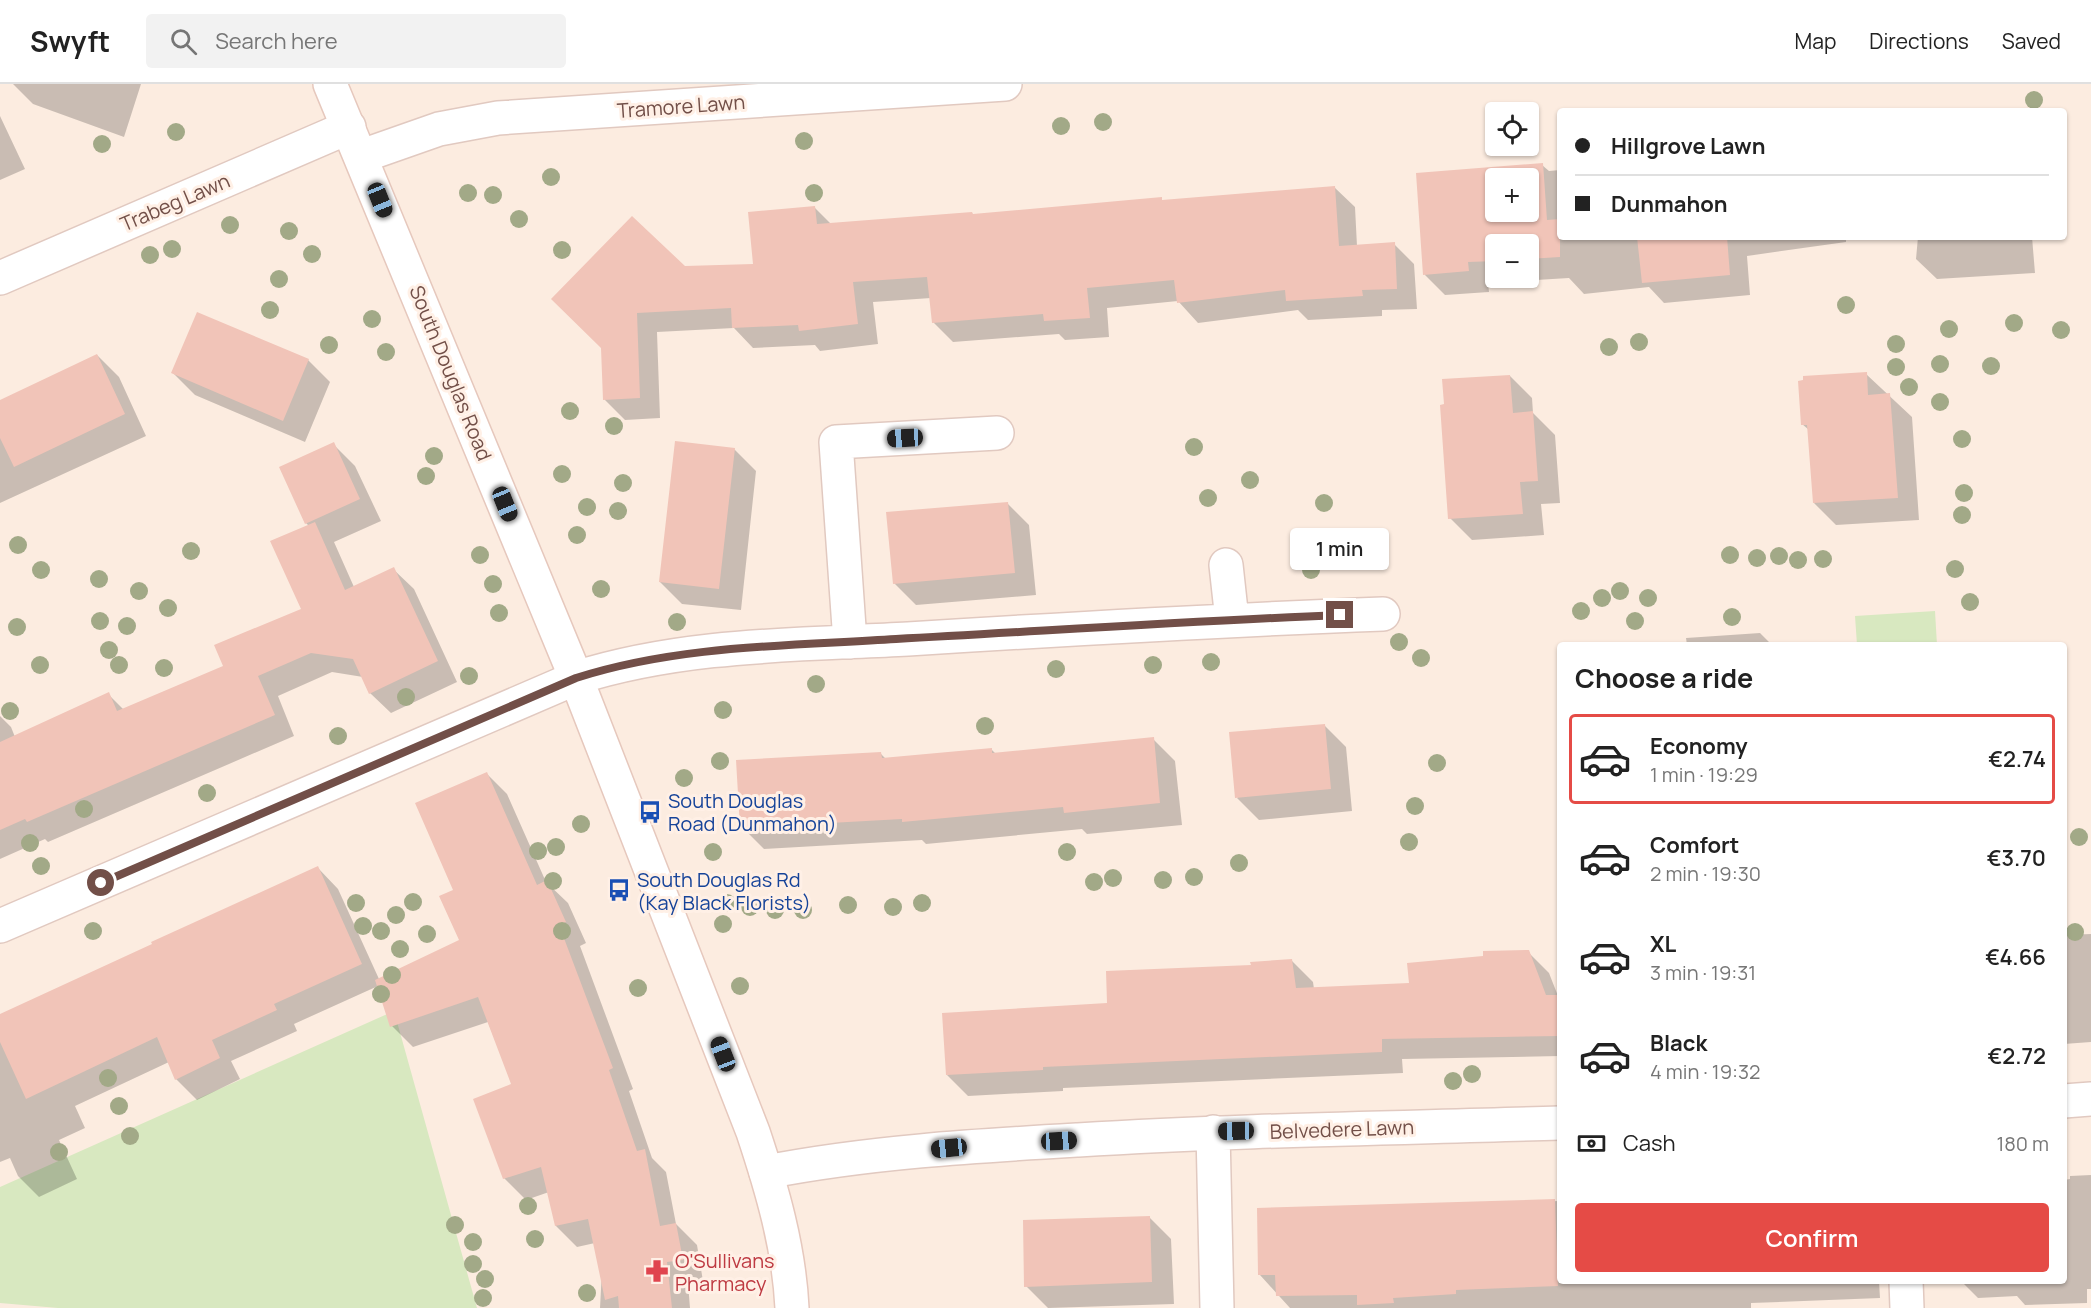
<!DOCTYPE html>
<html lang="en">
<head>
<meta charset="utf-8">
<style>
  body { margin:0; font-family:Manrope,sans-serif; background:#f2f2f2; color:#222; height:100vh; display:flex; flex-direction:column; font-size:22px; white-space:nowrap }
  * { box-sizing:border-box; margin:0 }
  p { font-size:20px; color:#767676 }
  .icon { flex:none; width:33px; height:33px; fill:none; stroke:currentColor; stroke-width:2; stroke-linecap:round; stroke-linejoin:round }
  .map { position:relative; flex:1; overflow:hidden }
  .sheet { position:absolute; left:1557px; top:558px; width:510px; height:642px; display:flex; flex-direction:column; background:#fff; border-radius:6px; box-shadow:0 2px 4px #0004 }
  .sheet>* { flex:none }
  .top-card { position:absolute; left:1557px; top:24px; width:510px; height:132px; border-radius:6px; box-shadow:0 2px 4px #0004; display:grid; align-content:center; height:132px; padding:0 18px; background:#fff }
  .buttons { position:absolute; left:1485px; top:18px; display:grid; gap:12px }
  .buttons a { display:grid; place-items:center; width:54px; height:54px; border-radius:6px; background:#fff; box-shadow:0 2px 4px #0004; font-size:30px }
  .end { position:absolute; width:27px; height:27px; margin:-14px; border:8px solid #724f48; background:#fff; box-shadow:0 0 0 3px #fff }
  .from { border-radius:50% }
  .bubble { position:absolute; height:42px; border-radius:6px; background:#fff; box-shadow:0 2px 4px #0004; font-size:20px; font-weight:600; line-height:42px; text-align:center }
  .car { position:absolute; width:18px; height:36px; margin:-18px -9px; border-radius:8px; box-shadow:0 0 4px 2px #0007; background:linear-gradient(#222 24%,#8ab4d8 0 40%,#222 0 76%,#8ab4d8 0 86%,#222 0) }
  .top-card b { display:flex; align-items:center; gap:21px; height:57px; font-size:22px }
  .top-card b+b { border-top:2px solid #e0e0e0 }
  .top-card i { width:15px; height:15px; background:#222 }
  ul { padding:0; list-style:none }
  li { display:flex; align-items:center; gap:18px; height:90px; margin:0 12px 9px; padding:0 6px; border:3px solid transparent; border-radius:6px }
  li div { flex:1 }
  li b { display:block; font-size:22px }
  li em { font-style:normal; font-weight:600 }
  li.current { border-color:#e54b46 }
  li>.icon { width:54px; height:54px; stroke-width:1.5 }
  h2 { padding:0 18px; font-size:27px; line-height:72px }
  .pay { display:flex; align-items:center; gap:15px; height:66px; padding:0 18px; font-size:22px }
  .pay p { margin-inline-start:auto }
  .primary-button { display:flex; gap:12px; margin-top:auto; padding:12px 18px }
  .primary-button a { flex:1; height:69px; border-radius:6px; background:#e54b46; color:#fff; font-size:24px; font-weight:600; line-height:69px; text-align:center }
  header { display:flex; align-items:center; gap:36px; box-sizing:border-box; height:84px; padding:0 30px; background:#fff; border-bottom:2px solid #e0e0e0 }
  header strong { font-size:28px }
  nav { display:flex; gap:33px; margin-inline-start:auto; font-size:21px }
  .search { width:420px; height:54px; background:#f2f2f2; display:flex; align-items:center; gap:15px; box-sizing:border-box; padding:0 21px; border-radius:6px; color:#767676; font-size:22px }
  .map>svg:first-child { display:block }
  .green { fill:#d8e8c0 }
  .shadow { fill:#0003; fill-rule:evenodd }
  .building { fill:#f1c4b8; fill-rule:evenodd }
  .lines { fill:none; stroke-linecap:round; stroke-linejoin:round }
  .street-casing { stroke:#e1c9c0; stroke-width:36 }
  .secondary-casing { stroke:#e6c8bd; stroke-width:36 }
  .street { stroke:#fff; stroke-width:33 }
  .secondary { stroke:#fff; stroke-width:33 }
  .tree { fill:#a2a987 }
  .route { stroke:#724f48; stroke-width:8 }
  .labels { text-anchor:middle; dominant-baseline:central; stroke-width:6; stroke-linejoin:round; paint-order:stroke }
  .street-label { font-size:20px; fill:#724f48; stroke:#fff0e6 }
  .transit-label { font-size:20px; fill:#164399; stroke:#fff0e6; text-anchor:start }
  .health-label { font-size:20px; fill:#be3a42; stroke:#fff0e6; text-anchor:start }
</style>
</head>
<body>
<header>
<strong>Swyft</strong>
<div class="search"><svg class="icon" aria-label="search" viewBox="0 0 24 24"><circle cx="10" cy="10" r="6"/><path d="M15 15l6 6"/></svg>Search here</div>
<nav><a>Map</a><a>Directions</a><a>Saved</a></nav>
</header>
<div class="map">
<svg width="2091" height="1224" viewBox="0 0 2091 1224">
  <rect width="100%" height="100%" fill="#fcece0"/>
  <path class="green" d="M1935 527 1937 561H1857L1855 532Z
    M394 927 477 1224H58L0 1219V1103Z"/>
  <path class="shadow" d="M13 0H141L124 53 33 20Z
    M0 32 25 85 0 96Z
    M1542 81 1549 87 1560 86V153H1846V158L1747 172 1750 211 1664 219 1649 203 1584 210 1569 194 1488 199 1489 208 1445 211 1425 191 1418 91ZM1496 94H1528V128H1496ZM1496 160H1528V194H1496Z
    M1334 103 1355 123 1357 162 1394 160 1414 180 1417 225 1382 226V232L1308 236 1298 226 1198 239 1178 217 1107 224 1109 253 1065 256 1059 250 953 258 933 238 931 214 873 218 878 260 820 267 815 261 753 264 734 244 657 248 660 334 625 336 605 316 603 264 553 215 684 184 754 181 815 124 831 140 974 131 1161 115 1164 118Z
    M1918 153H2032L2035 189 1937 195 1916 175Z
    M97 271 119 293 146 352 0 419V318Z
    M308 276 330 298 305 358 195 311 173 289Z
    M1866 290 1912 333 1919 436 1836 441 1814 419 1809 346 1802 340Z
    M1510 292 1532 314 1533 329 1555 351 1560 419 1541 420 1544 451 1472 456 1450 434Z
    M333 360 355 382 381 437 334 458 354 503 393 485 414 505 457 598 391 629 370 609 363 593 332 588 278 612 294 652 48 758 45 755 0 775V632L11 643 15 653 108 610 124 626 225 582 303 526 309 442 306 439Z
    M734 365 756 387 741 526 682 520 660 498Z
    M1007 419 1029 441 1036 511 916 521 894 499Z
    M1760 549 1772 561H1687L1686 554Z
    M1324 641 1346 663 1352 727 1259 736 1237 714Z
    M1153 655 1175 677 1182 741 1087 750 1082 745 926 760 922 756 764 765 742 743 881 670 886 675 991 665 996 670Z
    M486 689 507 710 546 798 568 819 586 859 580 862 633 1005 629 1007 652 1074 666 1088 676 1140 697 1161 703 1197 688 1199 690 1224H600L603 1167 595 1159 577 1163 556 1142 549 1108 526 1116 504 1094 513 1001 488 938 413 963 392 942 378 902 294 940 297 947 231 977 240 995 197 1016 176 995 169 978 75 1022 85 1044 59 1056 77 1095 39 1113 18 1092 10 1074 0 1078V932L318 784 338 805 379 895 461 857 455 806Z
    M2091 850V958L2064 960V851Z
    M1528 868 1549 889 1558 912H1560V972L1402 975 1403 989 1063 1004V1007L968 1012 947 991 1109 921 1252 882 1292 877 1313 898 1314 905 1410 900Z
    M2091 1091V1205H2087V1219L2025 1221 2017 1212 1978 1214 1961 1197H2064V1096L2070 1095V1092Z
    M1560 1117V1197H1879L1880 1214 1751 1219V1224H1290L1260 1191 1258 1125Z
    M1149 1133 1171 1155 1174 1220 1048 1224 1026 1202Z"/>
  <path class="building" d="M1543 79 1547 136 1560 135V173L1528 175V160H1496V177L1468 178 1469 187 1423 191 1416 89ZM1496 94H1528V128H1496Z
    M1335 102 1339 162 1395 158 1397 205 1362 206 1363 212 1286 217 1285 206 1177 219 1174 196 1087 204 1090 234 1044 237 1043 230 932 239 927 193 853 198 858 240 799 247 798 241 732 244 731 224 637 229 640 314 603 316 601 264 551 215 632 132 685 182 753 180 748 128 815 122 817 140 972 128 973 130 1162 113V116Z
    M1637 153H1727L1730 191 1642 199Z
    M197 228 309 275 283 337 171 289Z
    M97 270 125 330 14 383 0 354V316Z
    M1867 288 1868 311 1890 309 1898 414 1813 419 1807 341H1801L1798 297 1803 296V292Z
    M1510 291 1513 329 1533 327 1538 397 1520 398 1523 430 1448 435 1440 321 1444 320 1442 295Z
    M675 357 735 364 719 505 659 498Z
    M334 358 360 415 305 440 279 383Z
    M1008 418 1015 489 893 500 886 428Z
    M315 438 345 506 394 483 438 577 369 610 353 575 311 569 258 592 275 631 27 738 25 735 0 746V658L109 608 117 627 223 582 214 561 301 525 270 457Z
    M1325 640 1331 705 1235 714 1229 648Z
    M1154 653 1160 719 1064 729 1063 723 902 738V735L740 744 736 676 881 668 882 674 992 664V669Z
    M487 688 537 801 547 796 566 838 559 841 613 984 609 986 637 1067 645 1065 660 1142 676 1139 683 1176 667 1178 672 1224H619L618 1212 605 1216 588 1135 555 1142 541 1083 503 1095 473 1015 511 1000 478 913 390 943 375 896 459 856 439 812 453 806 415 719Z
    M318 782 362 880 274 920 277 926 212 956 220 974 175 996 157 953 26 1015 0 958V930L152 860 151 858Z
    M1529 866 1546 911H1560V952L1382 955V968L1043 983V986L946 991 942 929 1107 919 1106 887 1251 881 1250 878 1292 875 1296 904 1409 899 1407 879 1483 872V867Z
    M1555 1115 1558 1202 1456 1206V1210L1393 1214 1394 1219 1357 1221V1211L1276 1212 1275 1191H1258L1257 1124Z
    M1150 1132 1152 1198 1024 1203 1023 1136Z"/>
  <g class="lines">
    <g class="street-casing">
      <path id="street" d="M362 72 439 45 498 34 1005 0
        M0 194 349 43
        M1226 481 1232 536
        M850 558 836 358 997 349
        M0 842 576 594C683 560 797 561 908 555 1067 545 1225 536 1383 530
        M2064 1017 2091 1015
        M1213 1048 1217 1224
        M766 1088C869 1068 974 1062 1078 1056 1239 1046 1399 1044 1560 1039
        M1906 1197 1907 1224"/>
    </g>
    <g class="secondary-casing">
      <path id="secondary" d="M330 0 576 594 753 1048C772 1105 789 1163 792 1224"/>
    </g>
    <use href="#street" class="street"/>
    <use href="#secondary" class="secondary"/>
  </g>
  <g class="tree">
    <circle cx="2034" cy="16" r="9"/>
    <circle cx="1103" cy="38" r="9"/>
    <circle cx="1061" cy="42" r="9"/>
    <circle cx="176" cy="48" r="9"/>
    <circle cx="804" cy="57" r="9"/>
    <circle cx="102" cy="60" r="9"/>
    <circle cx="551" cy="93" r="9"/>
    <circle cx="468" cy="109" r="9"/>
    <circle cx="814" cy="109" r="9"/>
    <circle cx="493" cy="111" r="9"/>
    <circle cx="519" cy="135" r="9"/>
    <circle cx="230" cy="141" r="9"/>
    <circle cx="289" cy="147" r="9"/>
    <circle cx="172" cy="165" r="9"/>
    <circle cx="562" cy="166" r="9"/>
    <circle cx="312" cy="170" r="9"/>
    <circle cx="150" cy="171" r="9"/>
    <circle cx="279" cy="195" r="9"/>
    <circle cx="1846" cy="221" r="9"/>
    <circle cx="270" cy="226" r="9"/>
    <circle cx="372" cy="235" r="9"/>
    <circle cx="2014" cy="239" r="9"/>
    <circle cx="1949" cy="245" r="9"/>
    <circle cx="2061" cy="246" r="9"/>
    <circle cx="1639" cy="258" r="9"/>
    <circle cx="1896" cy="260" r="9"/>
    <circle cx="329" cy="261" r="9"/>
    <circle cx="1609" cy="263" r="9"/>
    <circle cx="386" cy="268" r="9"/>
    <circle cx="1940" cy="280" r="9"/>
    <circle cx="1991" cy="282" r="9"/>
    <circle cx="1896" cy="283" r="9"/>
    <circle cx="1909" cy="303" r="9"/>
    <circle cx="1940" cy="318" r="9"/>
    <circle cx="570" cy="327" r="9"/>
    <circle cx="614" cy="342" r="9"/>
    <circle cx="1962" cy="355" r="9"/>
    <circle cx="1194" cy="363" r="9"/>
    <circle cx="434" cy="372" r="9"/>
    <circle cx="562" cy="390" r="9"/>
    <circle cx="426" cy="392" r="9"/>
    <circle cx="1250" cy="396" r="9"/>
    <circle cx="623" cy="399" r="9"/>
    <circle cx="1964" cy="409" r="9"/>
    <circle cx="1208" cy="414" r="9"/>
    <circle cx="1324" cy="419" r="9"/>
    <circle cx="587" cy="423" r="9"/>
    <circle cx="618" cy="427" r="9"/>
    <circle cx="1962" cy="431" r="9"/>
    <circle cx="577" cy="451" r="9"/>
    <circle cx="18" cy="461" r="9"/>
    <circle cx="191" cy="467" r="9"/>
    <circle cx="480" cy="471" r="9"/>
    <circle cx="1730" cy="471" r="9"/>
    <circle cx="1779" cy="472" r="9"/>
    <circle cx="1757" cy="474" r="9"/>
    <circle cx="1823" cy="475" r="9"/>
    <circle cx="1798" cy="476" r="9"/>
    <circle cx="1955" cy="485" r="9"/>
    <circle cx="41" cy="486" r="9"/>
    <circle cx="1311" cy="486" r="9"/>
    <circle cx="99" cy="495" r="9"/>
    <circle cx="493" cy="500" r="9"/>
    <circle cx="601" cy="505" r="9"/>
    <circle cx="139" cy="507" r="9"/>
    <circle cx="1620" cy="507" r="9"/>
    <circle cx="1602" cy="514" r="9"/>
    <circle cx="1648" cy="514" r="9"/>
    <circle cx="1970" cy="518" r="9"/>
    <circle cx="168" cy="524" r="9"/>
    <circle cx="1581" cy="527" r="9"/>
    <circle cx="499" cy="529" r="9"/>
    <circle cx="1732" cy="533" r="9"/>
    <circle cx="100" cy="537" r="9"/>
    <circle cx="1635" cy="537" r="9"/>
    <circle cx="677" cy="538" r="9"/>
    <circle cx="127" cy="542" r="9"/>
    <circle cx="17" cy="543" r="9"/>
    <circle cx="1399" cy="558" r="9"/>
    <circle cx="109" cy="566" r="9"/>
    <circle cx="1421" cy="574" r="9"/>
    <circle cx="1211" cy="578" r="9"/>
    <circle cx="40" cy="581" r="9"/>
    <circle cx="119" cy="581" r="9"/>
    <circle cx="1153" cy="581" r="9"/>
    <circle cx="164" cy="584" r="9"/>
    <circle cx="1056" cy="585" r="9"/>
    <circle cx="469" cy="592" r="9"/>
    <circle cx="816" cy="600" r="9"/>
    <circle cx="406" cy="613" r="9"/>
    <circle cx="723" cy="626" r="9"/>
    <circle cx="10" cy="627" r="9"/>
    <circle cx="985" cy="642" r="9"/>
    <circle cx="338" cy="652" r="9"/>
    <circle cx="720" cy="677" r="9"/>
    <circle cx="1437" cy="679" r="9"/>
    <circle cx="684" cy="694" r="9"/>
    <circle cx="207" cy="709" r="9"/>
    <circle cx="1415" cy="722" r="9"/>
    <circle cx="84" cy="725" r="9"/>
    <circle cx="581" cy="740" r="9"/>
    <circle cx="2079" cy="753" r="9"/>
    <circle cx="1409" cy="758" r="9"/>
    <circle cx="30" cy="759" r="9"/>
    <circle cx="556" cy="763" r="9"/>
    <circle cx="538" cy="767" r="9"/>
    <circle cx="713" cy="768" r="9"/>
    <circle cx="1067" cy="768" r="9"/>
    <circle cx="1239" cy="779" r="9"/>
    <circle cx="41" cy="782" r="9"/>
    <circle cx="1194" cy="793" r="9"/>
    <circle cx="1113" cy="794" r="9"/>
    <circle cx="1163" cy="796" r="9"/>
    <circle cx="553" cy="797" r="9"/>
    <circle cx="1094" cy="798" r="9"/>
    <circle cx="413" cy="818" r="9"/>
    <circle cx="356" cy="819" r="9"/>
    <circle cx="727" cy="819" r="9"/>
    <circle cx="922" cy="819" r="9"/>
    <circle cx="848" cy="821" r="9"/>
    <circle cx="750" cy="823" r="9"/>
    <circle cx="893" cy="823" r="9"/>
    <circle cx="775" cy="826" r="9"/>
    <circle cx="803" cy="826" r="9"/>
    <circle cx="396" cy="831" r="9"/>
    <circle cx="723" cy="840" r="9"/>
    <circle cx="363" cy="842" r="9"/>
    <circle cx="93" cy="847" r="9"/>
    <circle cx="381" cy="847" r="9"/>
    <circle cx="562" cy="847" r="9"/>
    <circle cx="2075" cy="848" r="9"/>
    <circle cx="427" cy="850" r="9"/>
    <circle cx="400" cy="865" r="9"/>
    <circle cx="392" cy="891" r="9"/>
    <circle cx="740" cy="902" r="9"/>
    <circle cx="638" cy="904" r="9"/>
    <circle cx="381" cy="910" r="9"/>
    <circle cx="1472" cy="990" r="9"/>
    <circle cx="108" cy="994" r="9"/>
    <circle cx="1453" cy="997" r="9"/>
    <circle cx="119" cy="1022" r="9"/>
    <circle cx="130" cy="1052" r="9"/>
    <circle cx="59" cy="1068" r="9"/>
    <circle cx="528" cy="1122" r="9"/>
    <circle cx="455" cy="1141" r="9"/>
    <circle cx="535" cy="1155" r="9"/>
    <circle cx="473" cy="1158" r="9"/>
    <circle cx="473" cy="1180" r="9"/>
    <circle cx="485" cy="1195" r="9"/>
    <circle cx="587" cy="1209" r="9"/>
    <circle cx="483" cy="1214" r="9"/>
  </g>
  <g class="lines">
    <path class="route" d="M101 799 576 594C679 561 789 562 896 555 1044 547 1192 537 1340 531"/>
  </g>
  <defs>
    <g id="bus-bare" transform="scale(1.8)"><path d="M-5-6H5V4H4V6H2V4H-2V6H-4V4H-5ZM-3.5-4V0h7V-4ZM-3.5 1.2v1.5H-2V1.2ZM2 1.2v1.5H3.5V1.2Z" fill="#1a4fb4" stroke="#fff0e6" stroke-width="2.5" paint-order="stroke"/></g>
    <g id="pharmacy-bare" transform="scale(1.8)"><path d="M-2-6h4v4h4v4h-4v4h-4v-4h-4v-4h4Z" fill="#e0444e" stroke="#fff0e6" stroke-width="2.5" paint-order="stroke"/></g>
  </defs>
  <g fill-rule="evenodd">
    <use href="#bus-bare" x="650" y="728"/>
    <use href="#bus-bare" x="619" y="806"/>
    <use href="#pharmacy-bare" x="657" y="1187"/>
  </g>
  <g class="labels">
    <g class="street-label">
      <text transform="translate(681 22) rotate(-4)">Tramore Lawn</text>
      <text transform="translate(175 118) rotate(-23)">Trabeg Lawn</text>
      <text transform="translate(451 289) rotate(68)">South Douglas Road</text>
      <text transform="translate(1342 1045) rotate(-2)">Belvedere Lawn</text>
    </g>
    <g class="transit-label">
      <text x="668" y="716">South Douglas<tspan x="668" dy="23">Road (Dunmahon)</tspan></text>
      <text x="637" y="795">South Douglas Rd<tspan x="637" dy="23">(Kay Black Florists)</tspan></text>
    </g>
    <g class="health-label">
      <text x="675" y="1176">O'Sullivans<tspan x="675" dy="23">Pharmacy</tspan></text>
    </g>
  </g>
</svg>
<div class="buttons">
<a><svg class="icon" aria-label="locate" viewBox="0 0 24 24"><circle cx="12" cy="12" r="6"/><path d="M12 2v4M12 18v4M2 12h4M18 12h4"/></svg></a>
<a>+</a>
<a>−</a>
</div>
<i class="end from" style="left:101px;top:799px"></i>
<i class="end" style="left:1340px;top:531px"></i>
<div class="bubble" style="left:1290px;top:444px;width:99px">1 min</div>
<i class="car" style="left:380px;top:116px;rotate:158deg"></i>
<i class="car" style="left:905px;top:354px;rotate:267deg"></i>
<i class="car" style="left:505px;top:420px;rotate:158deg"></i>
<i class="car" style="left:723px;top:970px;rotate:339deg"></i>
<i class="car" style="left:1236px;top:1047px;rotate:269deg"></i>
<i class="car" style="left:1059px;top:1057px;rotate:87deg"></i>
<i class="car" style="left:949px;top:1064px;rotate:264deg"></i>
<div class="top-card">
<b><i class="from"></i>Hillgrove Lawn</b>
<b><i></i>Dunmahon</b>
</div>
<section class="sheet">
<h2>Choose a ride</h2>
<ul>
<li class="current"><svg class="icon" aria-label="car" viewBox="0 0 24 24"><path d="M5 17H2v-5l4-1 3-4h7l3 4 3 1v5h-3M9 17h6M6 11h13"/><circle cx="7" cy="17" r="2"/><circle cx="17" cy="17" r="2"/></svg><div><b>Economy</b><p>1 min · 19:29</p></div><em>€2.74</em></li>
<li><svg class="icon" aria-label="car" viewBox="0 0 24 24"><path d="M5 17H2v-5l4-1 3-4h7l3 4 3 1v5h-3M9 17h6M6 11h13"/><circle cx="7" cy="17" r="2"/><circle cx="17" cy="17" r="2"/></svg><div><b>Comfort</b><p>2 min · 19:30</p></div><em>€3.70</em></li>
<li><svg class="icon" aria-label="car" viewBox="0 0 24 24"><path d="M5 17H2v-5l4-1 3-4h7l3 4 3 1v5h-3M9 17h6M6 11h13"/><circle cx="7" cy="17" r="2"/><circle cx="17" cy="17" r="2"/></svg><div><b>XL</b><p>3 min · 19:31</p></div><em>€4.66</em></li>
<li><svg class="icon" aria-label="car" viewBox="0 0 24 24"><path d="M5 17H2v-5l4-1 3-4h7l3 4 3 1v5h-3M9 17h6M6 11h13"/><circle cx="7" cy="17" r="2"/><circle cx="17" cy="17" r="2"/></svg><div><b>Black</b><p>4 min · 19:32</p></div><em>€2.72</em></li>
</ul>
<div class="pay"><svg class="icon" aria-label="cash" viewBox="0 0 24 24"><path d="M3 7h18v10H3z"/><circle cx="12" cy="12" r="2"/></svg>Cash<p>180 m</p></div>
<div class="primary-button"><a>Confirm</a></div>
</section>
</div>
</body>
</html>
